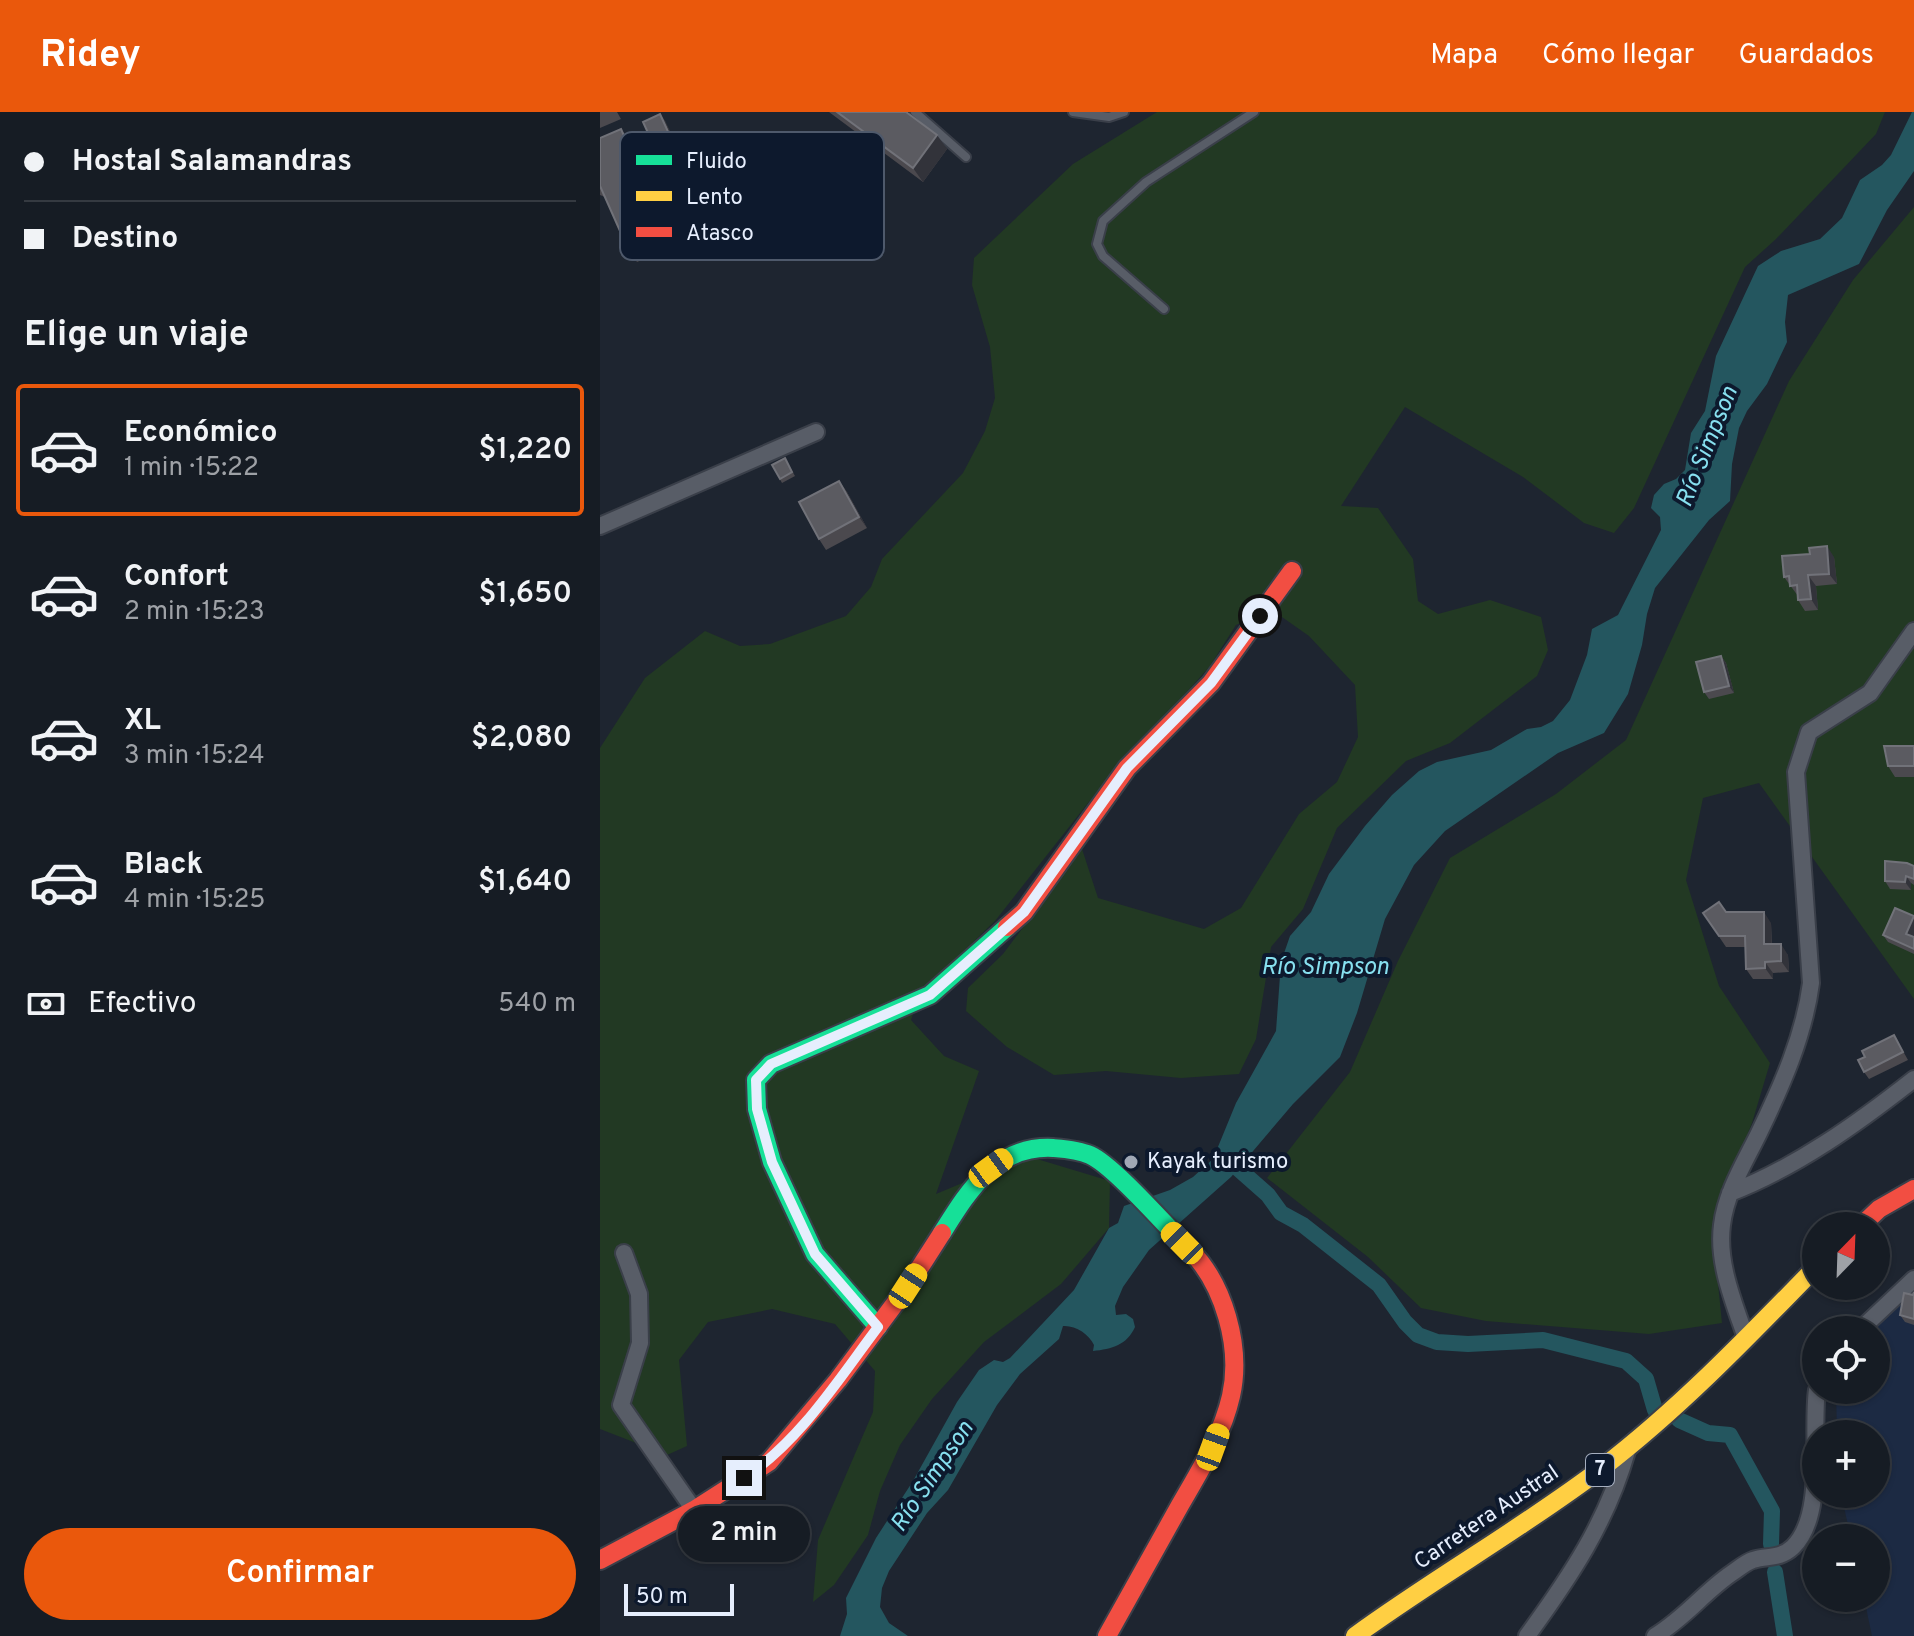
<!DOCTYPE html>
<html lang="es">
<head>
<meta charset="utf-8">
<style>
  body { margin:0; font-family:Overpass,sans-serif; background:#232931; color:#f1f3f6; height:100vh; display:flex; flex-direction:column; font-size:30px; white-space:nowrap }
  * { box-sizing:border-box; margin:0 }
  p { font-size:26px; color:#9ea1a6 }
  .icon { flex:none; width:44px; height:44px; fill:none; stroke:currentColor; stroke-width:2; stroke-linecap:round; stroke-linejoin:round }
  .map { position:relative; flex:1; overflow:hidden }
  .sheet { display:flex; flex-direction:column; background:#161c24; width:600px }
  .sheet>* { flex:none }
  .hud { display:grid; align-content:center; height:176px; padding:0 24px; background:#161c24 }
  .needle { width:52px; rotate:23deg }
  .fabs { position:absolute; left:1202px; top:1100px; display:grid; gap:16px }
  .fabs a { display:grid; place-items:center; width:88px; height:88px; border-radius:50%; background:#161c24; box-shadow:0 2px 6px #0004,0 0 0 2px #353a41; font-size:40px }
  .scale { position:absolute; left:24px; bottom:20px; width:110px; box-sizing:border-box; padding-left:8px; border:4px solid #e6eefd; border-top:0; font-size:22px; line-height:28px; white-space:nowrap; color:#e6eefd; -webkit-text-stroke:6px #0d192d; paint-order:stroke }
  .end { position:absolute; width:36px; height:36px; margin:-18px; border:10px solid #e6eefd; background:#111; box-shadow:0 0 0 4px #111 }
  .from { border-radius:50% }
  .bubble { position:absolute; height:56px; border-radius:28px; background:#161c24; box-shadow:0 2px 6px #0004,0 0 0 2px #353a41; font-size:26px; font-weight:600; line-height:56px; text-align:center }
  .car { position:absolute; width:24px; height:48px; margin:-24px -12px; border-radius:10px; box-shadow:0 0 6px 2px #0007; background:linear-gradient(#f5c518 24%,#345 0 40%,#f5c518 0 76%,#345 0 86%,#f5c518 0) }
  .hud b { display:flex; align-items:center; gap:28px; height:76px; font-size:30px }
  .hud b+b { border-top:2px solid #353a41 }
  .hud i { width:20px; height:20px; background:#f1f3f6 }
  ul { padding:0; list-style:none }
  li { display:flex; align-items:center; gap:24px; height:132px; margin:0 16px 12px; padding:0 8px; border:4px solid transparent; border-radius:8px }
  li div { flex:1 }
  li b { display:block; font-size:30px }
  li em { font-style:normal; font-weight:600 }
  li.selected { border-color:#ea580c }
  li>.icon { width:72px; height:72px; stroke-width:1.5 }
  h2 { padding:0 24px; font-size:36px; line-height:96px }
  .pay { display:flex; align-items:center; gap:20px; height:88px; padding:0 24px; font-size:30px }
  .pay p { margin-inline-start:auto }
  .button { display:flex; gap:16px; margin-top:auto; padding:16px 24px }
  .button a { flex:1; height:92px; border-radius:48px; background:#ea580c; color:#fff; font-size:32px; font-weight:600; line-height:92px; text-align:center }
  header { display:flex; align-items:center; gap:48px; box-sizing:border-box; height:112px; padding:0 40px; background:#ea580c; color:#fff }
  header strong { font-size:38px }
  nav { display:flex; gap:44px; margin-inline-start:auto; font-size:28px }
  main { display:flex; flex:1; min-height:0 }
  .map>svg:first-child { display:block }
  .built { fill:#1c2a43 }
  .green { fill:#223923 }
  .water { fill:#24565f }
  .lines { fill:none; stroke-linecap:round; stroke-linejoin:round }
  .canal { stroke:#24565f; stroke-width:16 }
  .lane-casing { stroke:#3a3f49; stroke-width:12 }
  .street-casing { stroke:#3a3f49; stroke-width:20 }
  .fast-casing { stroke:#3a3f49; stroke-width:22 }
  .slow-casing { stroke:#3a3f49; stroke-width:22 }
  .jam-casing { stroke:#3a3f49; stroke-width:22 }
  .lane { stroke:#585d67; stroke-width:8 }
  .street { stroke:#585d67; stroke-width:16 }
  .fast { stroke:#16e098; stroke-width:18 }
  .slow { stroke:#ffcf43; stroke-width:18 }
  .jam { stroke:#f24e42; stroke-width:18 }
  .wall { fill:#4b494e }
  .shaded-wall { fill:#32333a }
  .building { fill:#5b5b61; stroke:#717279; stroke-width:2 }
  .route { stroke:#e6eefd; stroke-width:10 }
  .poi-dot { fill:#a0a8b5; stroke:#0d192d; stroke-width:3 }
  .labels { text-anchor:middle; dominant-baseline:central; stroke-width:8; stroke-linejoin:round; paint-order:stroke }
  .shield { fill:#0d192d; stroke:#a5aebf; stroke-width:2 }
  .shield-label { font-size:20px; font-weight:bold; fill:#e6eefd }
  .poi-label { font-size:22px; fill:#e6eefd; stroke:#0d192d; text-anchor:start }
  .street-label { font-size:22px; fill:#e6eefd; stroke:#0d192d }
  .water-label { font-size:24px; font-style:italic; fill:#87e0f0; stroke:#0d192d }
  .key { fill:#0d192d; stroke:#4e596b; stroke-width:2 }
  .key-label { font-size:22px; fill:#e6eefd }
</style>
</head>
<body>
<header>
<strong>Ridey</strong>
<nav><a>Mapa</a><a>Cómo llegar</a><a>Guardados</a></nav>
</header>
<main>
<section class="sheet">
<div class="hud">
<b><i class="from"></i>Hostal Salamandras</b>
<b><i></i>Destino</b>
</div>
<h2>Elige un viaje</h2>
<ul>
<li class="selected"><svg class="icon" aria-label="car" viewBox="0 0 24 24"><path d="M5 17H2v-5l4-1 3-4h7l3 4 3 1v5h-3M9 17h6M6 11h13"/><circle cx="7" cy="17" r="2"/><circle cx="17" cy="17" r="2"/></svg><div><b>Económico</b><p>1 min · 15:22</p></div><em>$1,220</em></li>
<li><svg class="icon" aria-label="car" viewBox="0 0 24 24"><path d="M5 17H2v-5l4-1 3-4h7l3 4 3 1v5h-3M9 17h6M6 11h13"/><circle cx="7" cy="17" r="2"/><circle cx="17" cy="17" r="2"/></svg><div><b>Confort</b><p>2 min · 15:23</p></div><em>$1,650</em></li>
<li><svg class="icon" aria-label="car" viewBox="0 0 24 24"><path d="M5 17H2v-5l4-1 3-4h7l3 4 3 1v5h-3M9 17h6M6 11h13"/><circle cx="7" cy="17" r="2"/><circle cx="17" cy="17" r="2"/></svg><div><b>XL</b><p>3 min · 15:24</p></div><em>$2,080</em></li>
<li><svg class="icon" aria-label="car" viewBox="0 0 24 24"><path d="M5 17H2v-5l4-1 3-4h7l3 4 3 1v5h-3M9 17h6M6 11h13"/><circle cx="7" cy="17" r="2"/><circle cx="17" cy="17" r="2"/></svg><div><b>Black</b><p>4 min · 15:25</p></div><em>$1,640</em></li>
</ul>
<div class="pay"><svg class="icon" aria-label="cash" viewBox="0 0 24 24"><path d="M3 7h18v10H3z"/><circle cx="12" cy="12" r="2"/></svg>Efectivo<p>540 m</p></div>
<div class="button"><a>Confirmar</a></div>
</section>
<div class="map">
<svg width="1314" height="1524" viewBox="0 0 1314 1524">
  <rect width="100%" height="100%" fill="#1e2530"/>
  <path class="built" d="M1314 1177V1524H1272L1264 1486H1276V1426H1251L1241 1382H1276V1322H1237L1236 1278H1276V1218H1273Z"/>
  <path class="green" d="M557 0H1285L1276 22 1176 127 1145 155 1034 396 1014 421 984 411 923 365 805 295 741 394 778 396 813 447 818 489 838 502 890 488 941 505 948 538 937 564 850 631 806 649 737 716 703 797 671 835 656 927 639 962 581 966 506 959 454 963 407 935 366 899 368 876 403 842 482 737 498 786 604 817 641 796 699 702 737 670 758 625 755 573 709 524 672 498 636 513 610 554 488 691 395 809 320 881 311 908 344 944 379 959 336 1082 427 1044 510 1069 509 1116 461 1172 384 1230 332 1287 300 1333 280 1379 268 1423 234 1473 213 1490 218 1428 273 1300 275 1259 235 1212 172 1197 108 1210 79 1248 87 1334 67 1343 0 1317V636L45 566 105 519 140 534 170 532 246 504 271 475 282 447 363 361 385 319 395 286 390 235 372 173 374 146 473 52Z
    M1314 95V887L1159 671 1103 686 1086 768 1119 874 1170 951 1152 1011 1123 1085 1114 1132 1122 1211 1049 1222 886 1209 821 1196 768 1145 667 1066 750 960 798 849 850 746 956 682 1026 628 1189 269 1253 168Z"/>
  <path class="water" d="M1312 0H1314V59L1287 98 1259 152 1188 183 1185 210 1187 230 1167 272 1147 299 1139 316 1132 352 1130 389 1109 408 1055 476 1047 502 1042 533 1028 582 1004 621 958 641 845 719 814 753 785 807 757 901 740 945 693 992 631 1065 549 1138 523 1175 515 1194 516 1203 526 1202 533 1207 535 1215C527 1233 512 1237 493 1239L494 1233C489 1222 475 1213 463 1214L459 1227 420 1262 397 1293 348 1378 327 1401 289 1459 282 1476 280 1495 289 1511 308 1524H240L247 1502 246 1486 276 1426 313 1369 357 1290 379 1258 394 1248 403 1250 410 1246 474 1178 509 1116 518 1111 524 1094 570 1078 593 1065 613 1047 636 991 676 919 681 850 690 824 711 800 729 762 765 714 792 683 819 659 837 650 891 638 927 617 941 615 953 609 970 588 987 543 992 517 1018 503 1061 418 1060 405 1051 396 1054 383 1064 372 1076 367 1085 358 1091 321 1105 299 1116 244 1158 154 1181 139 1220 127 1242 106 1260 68 1282 53 1291 43Z"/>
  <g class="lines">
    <path class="canal" d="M625 1045 668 1083 681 1101 703 1113 779 1173 805 1210 818 1223 837 1230 868 1232 943 1228 1026 1249 1046 1267 1055 1298
      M1079 1308 1108 1321 1130 1323 1172 1399 1171 1432
      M1175 1460 1185 1524"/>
    <g class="lane-casing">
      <path id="lane" d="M315 0 366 45
        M473 0 509 5 524 0
        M564 197 503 144 497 132 503 109 546 70 654 0"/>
    </g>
    <g class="street-casing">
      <path id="street" d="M0 414 216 320
        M1130 1081C1197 1055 1258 1011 1314 967
        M24 1141 39 1182 40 1231 21 1293 94 1398
        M1260 1218 1314 1167
        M1146 1226C1134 1191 1117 1151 1122 1113 1126 1080 1145 1050 1159 1021 1182 973 1204 924 1211 871L1196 660 1209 620 1270 581 1314 519
        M927 1524C970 1465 1007 1410 1027 1339
        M1055 1524C1085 1506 1104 1480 1132 1461 1138 1457 1146 1450 1153 1448 1167 1443 1179 1448 1193 1435 1226 1403 1211 1320 1217 1278"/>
    </g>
    <g class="fast-casing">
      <path id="fast" d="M342 1121C369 1078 396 1033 453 1036 465 1037 479 1038 490 1043 513 1053 568 1116 589 1137
        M278 1215 215 1142 172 1050 157 997 156 968 171 952 330 883 407 815"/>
    </g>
    <g class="slow-casing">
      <path id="slow" d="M755 1524C836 1465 923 1416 1002 1356 1080 1296 1148 1225 1216 1155"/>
    </g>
    <g class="jam-casing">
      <path id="jam" d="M407 815 424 800 527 656 611 571 692 459
        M1261 1114 1279 1097 1314 1077
        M0 1448 94 1398 169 1350 238 1268 308 1174 342 1121
        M507 1524C531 1481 555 1438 579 1395 599 1360 622 1324 631 1284 642 1235 624 1172 589 1137"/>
    </g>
    <use href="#lane" class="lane"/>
    <use href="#street" class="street"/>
    <use href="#fast" class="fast"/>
    <use href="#slow" class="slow"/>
    <use href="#jam" class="jam"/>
  </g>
  <path class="wall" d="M0 0H17L21 7 0 16Z
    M229 0H306L347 37 323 70Z
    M60 2 65 9 81 42 63 50 58 43Z
    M21 17 30 29 75 134 37 150 28 137 5 85 0 83V26Z
    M126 61 134 72 153 128 115 141 108 130Z
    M185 346 195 364 182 371 172 353Z
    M239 369 247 380 267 416 226 438 219 427Z
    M1234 445 1237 472 1216 474 1218 498 1205 499 1198 488V484L1184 465Z
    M1121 544 1126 551 1134 581 1109 587 1104 580Z
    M1314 634V665H1295L1288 654Z
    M1314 754V773L1311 771V778L1290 777 1285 769Z
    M1126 800 1171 811 1172 832 1188 843 1189 860 1173 861V867H1153L1146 857 1145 835H1126L1103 801Z
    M1314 804V842L1288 830 1283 823Z
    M1294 923 1308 948 1269 967 1264 960 1265 945Z
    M1314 1180V1213L1305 1210 1300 1203Z"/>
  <path class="shaded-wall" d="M60 2 65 9 81 42 75 35Z
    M21 17 30 29 75 134 66 121Z
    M337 23 347 37 323 70 313 56Z
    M126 61 134 72 153 128 146 117Z
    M239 369 247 380 267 416 259 405Z
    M1227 434 1234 445 1237 472 1229 462Z
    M1208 463 1216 474 1218 498 1211 487Z
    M1121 544 1126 551 1134 581 1129 574Z
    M1306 764 1311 771V778L1305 770Z
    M1164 800 1171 811 1172 843 1164 832Z
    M1314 805V824L1312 829 1306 822Z
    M1181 832 1188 843 1189 860 1181 849Z
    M1165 850 1173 861V867L1165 856Z"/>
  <path class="building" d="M237 0H306L337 23 313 56Z
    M60 2 75 35 58 43 43 10Z
    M21 17 66 121 28 137 0 74V26Z
    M185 346 192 360 180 367 172 353Z
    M239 369 259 405 219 427 199 390Z
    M1227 434 1229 462 1208 463 1211 487 1198 488 1197 473 1190 474 1189 464 1184 465 1182 444 1210 442 1209 436Z
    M1121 544 1129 574 1104 580 1096 550Z
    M1284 634H1314V654H1288Z
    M1285 749 1307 751 1314 754V767L1306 764 1305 770 1285 769Z
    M1119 790 1126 800H1164V832H1181V849L1165 850V856L1146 857 1145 824H1119L1103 801Z
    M1295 796 1314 804 1306 822 1314 825V837L1283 823Z
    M1294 923 1303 940 1264 960 1258 948 1265 945 1262 939Z
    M1314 1180V1207L1300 1203 1304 1181 1313 1183Z"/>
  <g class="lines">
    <path class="route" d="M144 1366C200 1329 238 1268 278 1215L215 1142 172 1050 157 997 156 968 171 952 330 883 424 800 527 656 611 571 660 504"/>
  </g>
  <circle class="poi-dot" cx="531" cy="1050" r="8"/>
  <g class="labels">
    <rect class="shield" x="986" y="1342" width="28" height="32" rx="6"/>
    <g class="shield-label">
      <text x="1000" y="1358">7</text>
    </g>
    <g class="poi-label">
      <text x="547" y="1050">Kayak turismo</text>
    </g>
    <g class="street-label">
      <text transform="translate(887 1406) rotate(-34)">Carretera Austral</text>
    </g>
    <g class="water-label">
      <text transform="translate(1108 335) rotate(-68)">Río Simpson</text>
      <text x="725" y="856">Río Simpson</text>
      <text transform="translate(333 1365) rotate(-56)">Río Simpson</text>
    </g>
  </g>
  <rect x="20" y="20" width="264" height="128" rx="12" class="key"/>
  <rect x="36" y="43" width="36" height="10" fill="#16e098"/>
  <rect x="36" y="79" width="36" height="10" fill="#ffcf43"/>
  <rect x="36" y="115" width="36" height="10" fill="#f24e42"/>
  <g class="key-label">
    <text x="86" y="56">Fluido</text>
    <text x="86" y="92">Lento</text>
    <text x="86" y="128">Atasco</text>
  </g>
</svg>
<div class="fabs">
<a><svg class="needle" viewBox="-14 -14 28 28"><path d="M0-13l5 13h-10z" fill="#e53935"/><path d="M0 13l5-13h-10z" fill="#9ea1a6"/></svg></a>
<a><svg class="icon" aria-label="locate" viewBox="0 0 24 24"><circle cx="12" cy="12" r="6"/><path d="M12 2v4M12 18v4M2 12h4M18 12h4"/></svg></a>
<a>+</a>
<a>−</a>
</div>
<div class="scale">50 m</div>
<i class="end from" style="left:660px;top:504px"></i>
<i class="end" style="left:144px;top:1366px"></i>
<div class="bubble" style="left:78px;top:1394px;width:132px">2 min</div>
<i class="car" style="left:391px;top:1056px;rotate:54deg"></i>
<i class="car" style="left:582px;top:1131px;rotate:315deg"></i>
<i class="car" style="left:308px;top:1174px;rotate:33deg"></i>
<i class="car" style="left:613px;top:1335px;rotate:20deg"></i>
</div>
</main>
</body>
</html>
